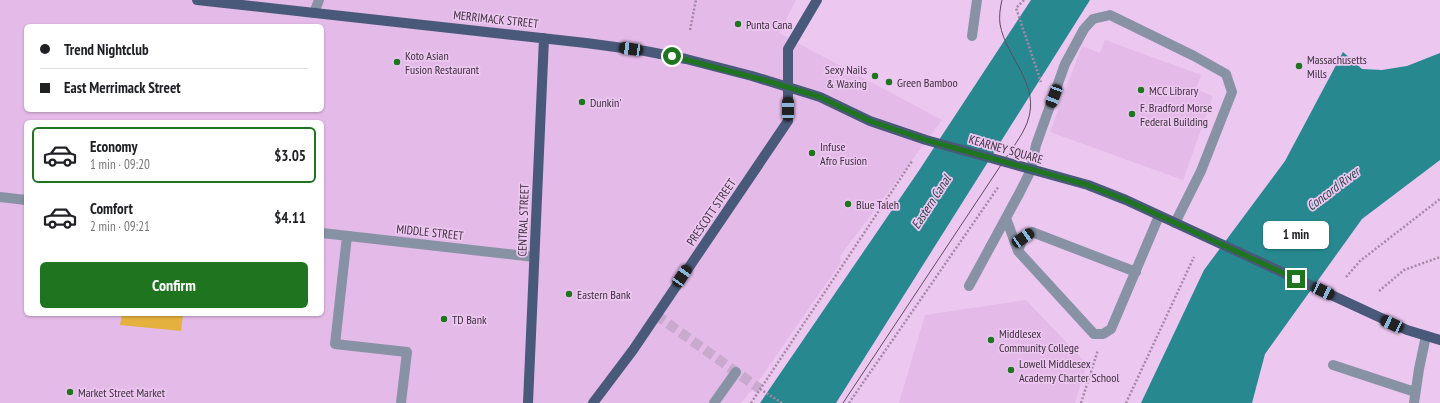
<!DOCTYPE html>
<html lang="en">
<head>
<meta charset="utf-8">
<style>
  body { margin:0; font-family:"PT Sans Narrow",sans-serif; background:#f2f2f2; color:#202124; height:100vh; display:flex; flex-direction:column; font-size:15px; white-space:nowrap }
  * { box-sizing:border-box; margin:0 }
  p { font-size:13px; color:#757577 }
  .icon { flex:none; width:22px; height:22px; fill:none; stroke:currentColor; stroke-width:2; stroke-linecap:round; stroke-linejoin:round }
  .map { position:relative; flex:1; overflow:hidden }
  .details { position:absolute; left:24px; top:120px; width:300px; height:196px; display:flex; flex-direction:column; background:#fff; border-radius:6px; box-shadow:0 1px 3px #0004 }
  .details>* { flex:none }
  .guide { position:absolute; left:24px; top:24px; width:300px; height:88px; border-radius:6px; box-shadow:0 1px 3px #0004; display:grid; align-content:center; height:88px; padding:0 16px; background:#fff }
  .end { position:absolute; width:18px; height:18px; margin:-9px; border:5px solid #1f7420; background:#fff; box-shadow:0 0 0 2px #fff }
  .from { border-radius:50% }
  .bubble { position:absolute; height:28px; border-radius:6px; background:#fff; box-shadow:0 1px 3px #0004; font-size:13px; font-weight:700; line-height:28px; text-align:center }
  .car { position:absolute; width:12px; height:24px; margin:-12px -6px; border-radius:5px; box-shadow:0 0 3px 1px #0007; background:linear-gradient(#222 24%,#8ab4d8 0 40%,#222 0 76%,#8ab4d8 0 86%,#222 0) }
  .guide b { display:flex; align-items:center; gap:14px; height:38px; font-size:15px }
  .guide b+b { border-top:1px solid #e0e0e0 }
  .guide i { width:10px; height:10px; background:#202124 }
  ul { padding:7px 0 0; list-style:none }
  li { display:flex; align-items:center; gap:12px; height:56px; margin:0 8px 6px; padding:0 8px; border:2px solid transparent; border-radius:6px }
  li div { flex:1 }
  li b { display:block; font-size:15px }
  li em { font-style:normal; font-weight:700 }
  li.active { border-color:#1f7420 }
  li>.icon { width:36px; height:36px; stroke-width:1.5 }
  .action { display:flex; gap:8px; margin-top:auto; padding:8px 16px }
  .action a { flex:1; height:46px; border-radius:6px; background:#1f7420; color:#fff; font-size:16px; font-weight:700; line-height:46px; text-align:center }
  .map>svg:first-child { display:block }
  .built { fill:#e3bae8; fill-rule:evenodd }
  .green { fill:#e5b13e }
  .water { fill:#278890 }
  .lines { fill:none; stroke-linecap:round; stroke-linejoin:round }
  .minor-tunnel { stroke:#c9a9cd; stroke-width:10; stroke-dasharray:10 5; stroke-linecap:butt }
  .path { stroke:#a488a6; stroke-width:2.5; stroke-dasharray:2 2; stroke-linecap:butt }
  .minor { stroke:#8892a5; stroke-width:10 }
  .major { stroke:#49597a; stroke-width:10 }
  .tram { stroke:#5e4b60; stroke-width:1 }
  .route { stroke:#1f7420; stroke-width:5 }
  .poi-dot { fill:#1f7420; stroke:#ecc7f0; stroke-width:1.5 }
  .labels { text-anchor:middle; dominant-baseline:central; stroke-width:3.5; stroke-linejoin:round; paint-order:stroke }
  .street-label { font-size:12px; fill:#3e2f3f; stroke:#ecc7f0 }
  .poi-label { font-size:12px; fill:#3e2f3f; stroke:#ecc7f0; text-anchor:start }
  .water-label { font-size:13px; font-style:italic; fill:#2a4749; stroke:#ecc7f0 }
</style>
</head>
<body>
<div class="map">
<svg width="1440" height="403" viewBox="0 0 1440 403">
  <rect width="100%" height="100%" fill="#ecc7f0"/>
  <path class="built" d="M0 0H796L779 33 942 120 840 256 841 262 753 389 741 403H0ZM26 26H322V110H26ZM26 122H322V314H26Z
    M1105 40 1201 75 1196 89 1213 96 1183 180 1050 132 1082 46 1100 53Z
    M1026 300 1087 364 1075 403H899L925 315Z"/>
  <path class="green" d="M122 314H183L181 331 120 325Z"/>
  <path class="water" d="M1031 0H1090L836 403H760L918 172Z
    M1343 52 1362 69 1382 70 1407 66 1440 53V160L1362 219 1265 354 1252 403H1141L1204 270 1285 161Z"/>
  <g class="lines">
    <path class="minor-tunnel" d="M656 315 760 389"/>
    <path class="path" d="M1024 0 1016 8 1041 82
      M690 30 696 0
      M1346 277 1360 261 1440 199
      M1379 291 1404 270 1440 257
      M760 389 782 403
      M751 403 912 161
      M849 403 999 186
      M1081 403 1098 350
      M1126 403 1194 257"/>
    <path class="minor" d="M314 13 319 0
      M972 36 977 0
      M0 197 26 200
      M1006 218 1018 251 1094 334H1103L1111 329 1159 216
      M322 233 534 257
      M347 236 335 344 407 352 401 403
      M1018 251 1023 238 1032 232 1136 272
      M969 286 1020 192 1031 170 1036 145 1065 64 1084 29 1093 19 1110 15 1194 56 1226 74 1232 92 1201 171 1175 223
      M1333 365 1415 392
      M714 403 736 372
      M1414 403 1419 369 1426 336"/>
    <path class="major" d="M197 0 586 43 645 51 686 59 752 76 820 97 870 121 926 140 1088 185 1126 200 1407 330 1440 340
      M528 403 544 38
      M593 403 633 350 788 121V49L817 0"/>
    <path class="tram" d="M843 403 1003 162C1011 150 1022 136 1027 123 1042 84 1006 59 1000 24 999 17 1000 8 1002 0"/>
  </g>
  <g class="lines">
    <path class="route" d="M672 56 764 80 820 97 870 121 926 140 1088 185 1126 200 1296 279"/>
  </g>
  <g class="poi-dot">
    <circle cx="738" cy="24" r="4"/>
    <circle cx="397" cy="62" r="4"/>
    <circle cx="1299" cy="66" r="4"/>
    <circle cx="875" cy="76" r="4"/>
    <circle cx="889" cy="82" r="4"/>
    <circle cx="1141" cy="90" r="4"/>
    <circle cx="582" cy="102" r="4"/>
    <circle cx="1132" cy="114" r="4"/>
    <circle cx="812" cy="153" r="4"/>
    <circle cx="848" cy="204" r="4"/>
    <circle cx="569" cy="294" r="4"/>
    <circle cx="444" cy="319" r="4"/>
    <circle cx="991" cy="340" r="4"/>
    <circle cx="1011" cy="370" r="4"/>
    <circle cx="70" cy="392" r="4"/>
  </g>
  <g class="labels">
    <g class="street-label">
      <text transform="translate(496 19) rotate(6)">MERRIMACK STREET</text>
      <text transform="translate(1006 149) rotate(16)">KEARNEY SQUARE</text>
      <text transform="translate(711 212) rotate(-56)">PRESCOTT STREET</text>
      <text transform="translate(523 220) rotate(-88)">CENTRAL STREET</text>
      <text transform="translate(430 232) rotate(6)">MIDDLE STREET</text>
    </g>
    <g class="poi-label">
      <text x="746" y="24">Punta Cana</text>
      <text x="405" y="55">Koto Asian<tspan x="405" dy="14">Fusion Restaurant</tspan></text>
      <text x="1307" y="59">Massachusetts<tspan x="1307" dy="14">Mills</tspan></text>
      <text x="867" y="69" text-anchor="end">Sexy Nails<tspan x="867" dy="14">&amp; Waxing</tspan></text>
      <text x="897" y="82">Green Bamboo</text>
      <text x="1149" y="90">MCC Library</text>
      <text x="590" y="102">Dunkin'</text>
      <text x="1140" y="107">F. Bradford Morse<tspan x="1140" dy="14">Federal Building</tspan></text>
      <text x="820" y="146">Infuse<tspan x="820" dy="14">Afro Fusion</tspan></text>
      <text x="856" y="204">Blue Taleh</text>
      <text x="577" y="294">Eastern Bank</text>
      <text x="452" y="319">TD Bank</text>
      <text x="999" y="333">Middlesex<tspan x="999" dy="14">Community College</tspan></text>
      <text x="1019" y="363">Lowell Middlesex<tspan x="1019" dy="14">Academy Charter School</tspan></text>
      <text x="78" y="392">Market Street Market</text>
    </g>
    <g class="water-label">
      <text transform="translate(1333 189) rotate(-37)">Concord River</text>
      <text transform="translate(931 202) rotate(-57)">Eastern Canal</text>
    </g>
  </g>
</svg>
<i class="end from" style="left:672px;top:56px"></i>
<i class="end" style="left:1296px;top:279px"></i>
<div class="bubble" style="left:1263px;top:221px;width:66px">1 min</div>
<i class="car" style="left:631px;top:49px;rotate:278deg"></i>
<i class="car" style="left:1054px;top:96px;rotate:201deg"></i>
<i class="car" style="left:788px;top:109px;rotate:0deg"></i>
<i class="car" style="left:1023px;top:238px;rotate:56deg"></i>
<i class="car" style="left:682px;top:276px;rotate:34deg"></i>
<i class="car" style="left:1323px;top:291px;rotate:115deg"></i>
<i class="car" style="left:1392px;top:324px;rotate:295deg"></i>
<div class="guide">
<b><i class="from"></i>Trend Nightclub</b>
<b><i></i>East Merrimack Street</b>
</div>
<section class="details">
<ul>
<li class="active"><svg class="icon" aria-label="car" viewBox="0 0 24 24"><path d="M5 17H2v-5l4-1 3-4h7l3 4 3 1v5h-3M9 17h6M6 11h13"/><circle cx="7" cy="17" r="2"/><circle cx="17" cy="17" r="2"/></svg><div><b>Economy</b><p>1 min · 09:20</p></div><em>$3.05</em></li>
<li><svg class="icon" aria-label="car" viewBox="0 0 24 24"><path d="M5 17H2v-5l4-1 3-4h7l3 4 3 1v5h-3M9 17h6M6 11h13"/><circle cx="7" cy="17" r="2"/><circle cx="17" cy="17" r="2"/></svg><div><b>Comfort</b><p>2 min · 09:21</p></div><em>$4.11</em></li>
</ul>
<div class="action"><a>Confirm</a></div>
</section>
</div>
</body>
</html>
